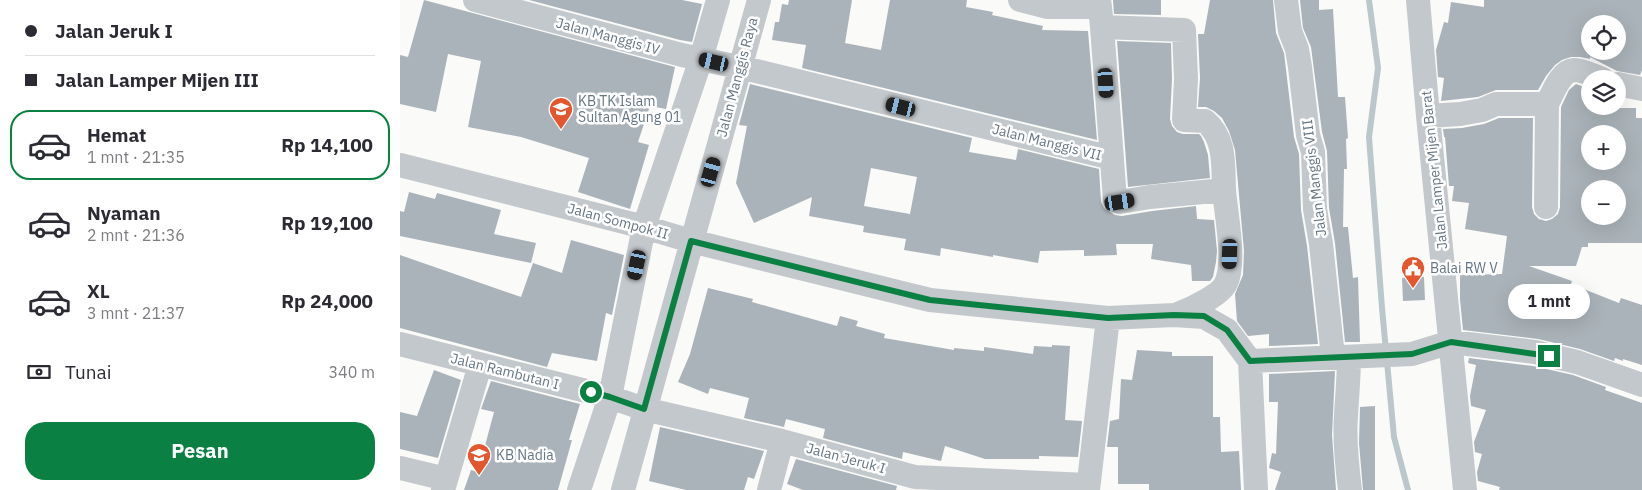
<!DOCTYPE html>
<html lang="id">
<head>
<meta charset="utf-8">
<style>
  body { margin:0; font-family:"IBM Plex Sans",sans-serif; background:#f2f2f3; color:#2b2b33; height:100vh; display:flex; flex-direction:column; font-size:19px; white-space:nowrap }
  * { box-sizing:border-box; margin:0 }
  p { font-size:16px; color:#7c7c81 }
  .icon { flex:none; width:28px; height:28px; fill:none; stroke:currentColor; stroke-width:2; stroke-linecap:round; stroke-linejoin:round }
  .map { position:relative; flex:1; overflow:hidden }
  .details { display:flex; flex-direction:column; background:#fff; width:400px }
  .details>* { flex:none }
  .hud { display:grid; align-content:center; height:110px; padding:0 25px; background:#fff }
  .controls { position:absolute; left:1181px; top:15px; display:grid; gap:10px }
  .controls a { display:grid; place-items:center; width:45px; height:45px; border-radius:50%; background:#fff; box-shadow:0 5px 20px #0002; font-size:25px }
  .end { position:absolute; width:22px; height:22px; margin:-11px; border:6px solid #0b8043; background:#fff; box-shadow:0 0 0 2px #fff }
  .from { border-radius:50% }
  .bubble { position:absolute; height:35px; border-radius:18px; background:#fff; box-shadow:0 5px 20px #0002; font-size:16px; font-weight:700; line-height:35px; text-align:center }
  .car { position:absolute; width:15px; height:30px; margin:-15px -8px; border-radius:6px; box-shadow:0 0 4px 1px #0007; background:linear-gradient(#222 24%,#8ab4d8 0 40%,#222 0 76%,#8ab4d8 0 86%,#222 0) }
  .hud b { display:flex; align-items:center; gap:18px; height:48px; font-size:19px }
  .hud b+b { border-top:1px solid #e1e1e2 }
  .hud i { width:12px; height:12px; background:#2b2b33 }
  ul { padding:0; list-style:none }
  li { display:flex; align-items:center; gap:15px; height:70px; margin:0 10px 8px; padding:0 15px; border:2px solid transparent; border-radius:20px }
  li div { flex:1 }
  li b { display:block; font-size:19px }
  li em { font-style:normal; font-weight:700 }
  li.current { border-color:#0b8043 }
  li>.icon { width:45px; height:45px; stroke-width:1.5 }
  .pay { display:flex; align-items:center; gap:12px; height:55px; padding:0 25px; font-size:19px }
  .pay p { margin-inline-start:auto }
  .cta { display:flex; gap:10px; margin-top:auto; padding:10px 25px }
  .cta a { flex:1; height:58px; border-radius:20px; background:#0b8043; color:#fff; font-size:20px; font-weight:700; line-height:58px; text-align:center }
  main { display:flex; flex:1; min-height:0 }
  .map>svg:first-child { display:block }
  .lines { fill:none; stroke-linecap:round; stroke-linejoin:round }
  .stream { stroke:#bbc7cb; stroke-width:6 }
  .building { fill:#aab3b9; fill-rule:evenodd }
  .street { stroke:#c3c8cc; stroke-width:24 }
  .route { stroke:#0b8043; stroke-width:6 }
  .labels { text-anchor:middle; dominant-baseline:central; stroke-width:5; stroke-linejoin:round; paint-order:stroke }
  .street-label { font-size:14px; fill:#657683; stroke:#fff }
  .poi-label { font-size:14px; fill:#657683; stroke:#fff; text-anchor:start }
</style>
</head>
<body>
<main>
<section class="details">
<div class="hud">
<b><i class="from"></i>Jalan Jeruk I</b>
<b><i></i>Jalan Lamper Mijen III</b>
</div>
<ul>
<li class="current"><svg class="icon" aria-label="car" viewBox="0 0 24 24"><path d="M5 17H2v-5l4-1 3-4h7l3 4 3 1v5h-3M9 17h6M6 11h13"/><circle cx="7" cy="17" r="2"/><circle cx="17" cy="17" r="2"/></svg><div><b>Hemat</b><p>1 mnt · 21:35</p></div><em>Rp 14,100</em></li>
<li><svg class="icon" aria-label="car" viewBox="0 0 24 24"><path d="M5 17H2v-5l4-1 3-4h7l3 4 3 1v5h-3M9 17h6M6 11h13"/><circle cx="7" cy="17" r="2"/><circle cx="17" cy="17" r="2"/></svg><div><b>Nyaman</b><p>2 mnt · 21:36</p></div><em>Rp 19,100</em></li>
<li><svg class="icon" aria-label="car" viewBox="0 0 24 24"><path d="M5 17H2v-5l4-1 3-4h7l3 4 3 1v5h-3M9 17h6M6 11h13"/><circle cx="7" cy="17" r="2"/><circle cx="17" cy="17" r="2"/></svg><div><b>XL</b><p>3 mnt · 21:37</p></div><em>Rp 24,000</em></li>
</ul>
<div class="pay"><svg class="icon" aria-label="cash" viewBox="0 0 24 24"><path d="M3 7h18v10H3z"/><circle cx="12" cy="12" r="2"/></svg>Tunai<p>340 m</p></div>
<div class="cta"><a>Pesan</a></div>
</section>
<div class="map">
<svg width="1242" height="490" viewBox="0 0 1242 490">
  <rect width="100%" height="100%" fill="#fafaf8"/>
  <g class="lines">
    <path class="stream" d="M969 0 978 68 969 137 982 308 994 437 1008 490"/>
  </g>
  <path class="building" d="M24 0 275 67 266 109 250 106 238 142 249 145 230 209 178 192 189 158 121 137 68 127 81 61 48 54 36 112 0 104V55L8 57Z
    M129 0H282L302 4 292 42 280 40Z
    M389 0H452L445 43 481 50 490 0H567L566 7 593 12 592 15 643 26 642 30 688 31 697 140 402 68 406 45 372 40 375 22H379L382 4 388 5Z
    M713 0H761V15L714 14Z
    M810 0H873L876 33 884 53 894 137 899 154 901 210 907 246 918 344 869 346V334L848 336 837 321 835 294 843 275 844 251 835 150 829 131 822 118 814 111 806 107H798L800 78 798 34H804Z
    M900 0H919V10L933 9 938 97H945L948 138 946 139 947 169H944L943 227H948L953 278 958 277 960 342H945L935 243 929 208 927 151 922 132 911 47 903 28Z
    M1084 0H1242V70L1240 75 1217 71 1190 57V59L1180 57H1171L1162 60 1155 65 1146 76 1138 90H1096L1078 97 1041 101 1044 78 1038 77 1036 50 1044 22 1048 23 1051 2 1084 7ZM1190 24H1218V51H1190Z
    M717 41 771 43 772 79 770 119 772 126 777 132 783 134H799L801 136 804 142 808 155 810 178 728 187Z
    M350 84 572 138 569 152 616 160 618 149 699 169 701 202 704 208 715 215 722 216 752 211 796 206 797 219 814 220 817 251 816 262 813 277 810 281H792L791 265 751 259 753 244H716L717 255 684 256V250L640 251 638 263 593 255V257L541 248 540 256 504 250 506 239 463 232 464 226 409 216 412 197 354 223 336 183 347 126 339 125ZM471 168 517 177 510 214 464 206Z
    M1176 84 1190 89V108H1236V118H1242V243H1188V247H1182L1176 266H1129L1172 281 1171 284 1219 303 1221 298 1242 305V365L1223 359V361L1215 358 1214 361 1180 349 1138 339 1063 330 1060 299V275L1102 274 1107 236 1065 229 1069 203 1052 201 1054 186H1049L1045 137H1044L1043 129 1062 128 1084 124 1099 118H1133L1132 207 1134 214 1139 219 1146 221 1152 219 1158 214 1160 207 1161 107 1169 90ZM1190 134H1218V161H1190ZM1190 189H1218V216H1190Z
    M9 192 35 199 37 193 101 210 94 234 136 243 131 263 0 236V211L4 212Z
    M171 240 224 255 212 315 206 313 197 361 152 353 147 367 0 328V255L121 297 133 263 162 273Z
    M1024 277 1025 300 1003 301 1002 278Z
    M308 288 353 299 352 302 437 326 440 316 458 321 456 326 485 334 484 338 554 350V348L584 351V347L633 354 634 346 652 347V345L670 346 665 420 682 421 678 457 639 456V459H585L545 446 541 461 503 452 502 459 423 438 425 429 386 419 384 427 344 418 349 398 310 388 308 394 278 382 290 354Z
    M737 350 772 352V356H813V417H820L821 452 839 451 841 490H749V484H718V447H707L710 421 719 419 721 379 732 380Z
    M1069 358 1133 366 1173 375 1206 387 1205 390 1242 403V490H1099L1100 487 1078 481 1077 472 1082 454 1075 452 1074 442 1086 410 1071 406 1070 396 1076 365 1068 363Z
    M34 370 61 380 38 458 0 449V412L17 416Z
    M935 371 932 435 936 490H875L881 472 869 468 872 453 876 454 878 402H869V374Z
    M91 381 180 404 169 440H172L158 490H64L71 470 78 472 94 412 81 409Z
    M975 406V490H963L959 443 960 407Z
    M260 427 364 451 354 479 348 477 344 490H286L249 481Z
    M396 459 497 486 496 490H403L387 484Z"/>
  <g class="lines">
    <path class="street" d="M75 0 282 55 348 69 712 158
      M620 0 647 7H700L699 0
      M886 0 890 31 897 49 900 67 908 135 913 152 915 209 921 244 933 357
      M1018 0 1028 116 1065 490
      M700 7 702 27 784 30 786 79 784 120 805 121C826 138 823 166 824 190
      M702 27 715 200 720 202 750 197 824 190C826 215 836 261 826 283 821 295 791 309 778 314
      M1218 84 1242 89
      M1028 116 1060 114 1082 110 1096 104H1147C1153 93 1160 71 1174 70 1183 70 1194 76 1202 79
      M0 165 244 227 291 241 530 300 708 318 774 315 804 317 827 330 850 361 1012 354 1051 342 1135 352 1177 362 1242 385
      M1146 207 1147 104
      M0 344 210 397 244 409 382 441 515 477 687 485
      M949 357C949 377 947 396 946 416 944 440 947 466 950 490
      M850 361 856 490
      M0 468 46 479
      M43 490 80 365
      M179 490 210 397 244 227 301 59 318 0
      M223 490 359 0
      M369 490 382 441
      M688 490 708 318"/>
  </g>
  <g class="lines">
    <path class="route" d="M191 392 210 397 244 409 291 241 530 300 708 318 774 315 804 316 827 330 850 361 1012 354 1051 342 1149 356"/>
  </g>
  <defs>
    <g id="school-pin" transform="scale(1.25)"><path d="M0 17L-7.5 6A9.5 9.5 0 1 1 7.5 6Z" fill="#e4572e" stroke="#fff"/><path d="M0-5L7-2L0 1L-7-2ZM-4 1L0 2.5L4 1V4Q0 6-4 4Z" fill="#fff"/></g>
    <g id="civic-pin" transform="scale(1.25)"><path d="M0 17L-7.5 6A9.5 9.5 0 1 1 7.5 6Z" fill="#e4572e" stroke="#fff"/><path d="M-.6-6.5H3V-4.5H.6V-3L4-1V1h2V6H-6V1h2V-1L-.6-3ZM-1.2 2.5V6h2.4V2.5Z" fill="#fff"/></g>
  </defs>
  <g fill-rule="evenodd">
    <use href="#school-pin" x="161" y="109"/>
    <use href="#civic-pin" x="1013" y="268"/>
    <use href="#school-pin" x="79" y="455"/>
  </g>
  <g class="labels">
    <g class="street-label">
      <text transform="translate(208 36) rotate(15)">Jalan Manggis IV</text>
      <text transform="translate(337 77) rotate(-75)">Jalan Manggis Raya</text>
      <text transform="translate(647 142) rotate(14)">Jalan Manggis VII</text>
      <text transform="translate(1034 170) rotate(-96)">Jalan Lamper Mijen Barat</text>
      <text transform="translate(914 178) rotate(-97)">Jalan Manggis VIII</text>
      <text transform="translate(218 221) rotate(15)">Jalan Sompok II</text>
      <text transform="translate(105 371) rotate(14)">Jalan Rambutan I</text>
      <text transform="translate(446 458) rotate(15)">Jalan Jeruk I</text>
    </g>
    <g class="poi-label">
      <text x="178" y="101">KB TK Islam<tspan x="178" dy="16">Sultan Agung 01</tspan></text>
      <text x="1030" y="268">Balai RW V</text>
      <text x="96" y="455">KB Nadia</text>
    </g>
  </g>
</svg>
<div class="controls">
<a><svg class="icon" aria-label="locate" viewBox="0 0 24 24"><circle cx="12" cy="12" r="6"/><path d="M12 2v4M12 18v4M2 12h4M18 12h4"/></svg></a>
<a><svg class="icon" aria-label="layers" viewBox="0 0 24 24"><path d="M12 4l9 5-9 5-9-5zM3 14l9 5 9-5"/></svg></a>
<a>+</a>
<a>−</a>
</div>
<i class="end from" style="left:191px;top:392px"></i>
<i class="end" style="left:1149px;top:356px"></i>
<div class="bubble" style="left:1108px;top:284px;width:82px">1 mnt</div>
<i class="car" style="left:314px;top:62px;rotate:283deg"></i>
<i class="car" style="left:706px;top:83px;rotate:176deg"></i>
<i class="car" style="left:501px;top:107px;rotate:284deg"></i>
<i class="car" style="left:311px;top:172px;rotate:16deg"></i>
<i class="car" style="left:720px;top:202px;rotate:81deg"></i>
<i class="car" style="left:830px;top:254px;rotate:182deg"></i>
<i class="car" style="left:237px;top:265px;rotate:192deg"></i>
</div>
</main>
</body>
</html>
